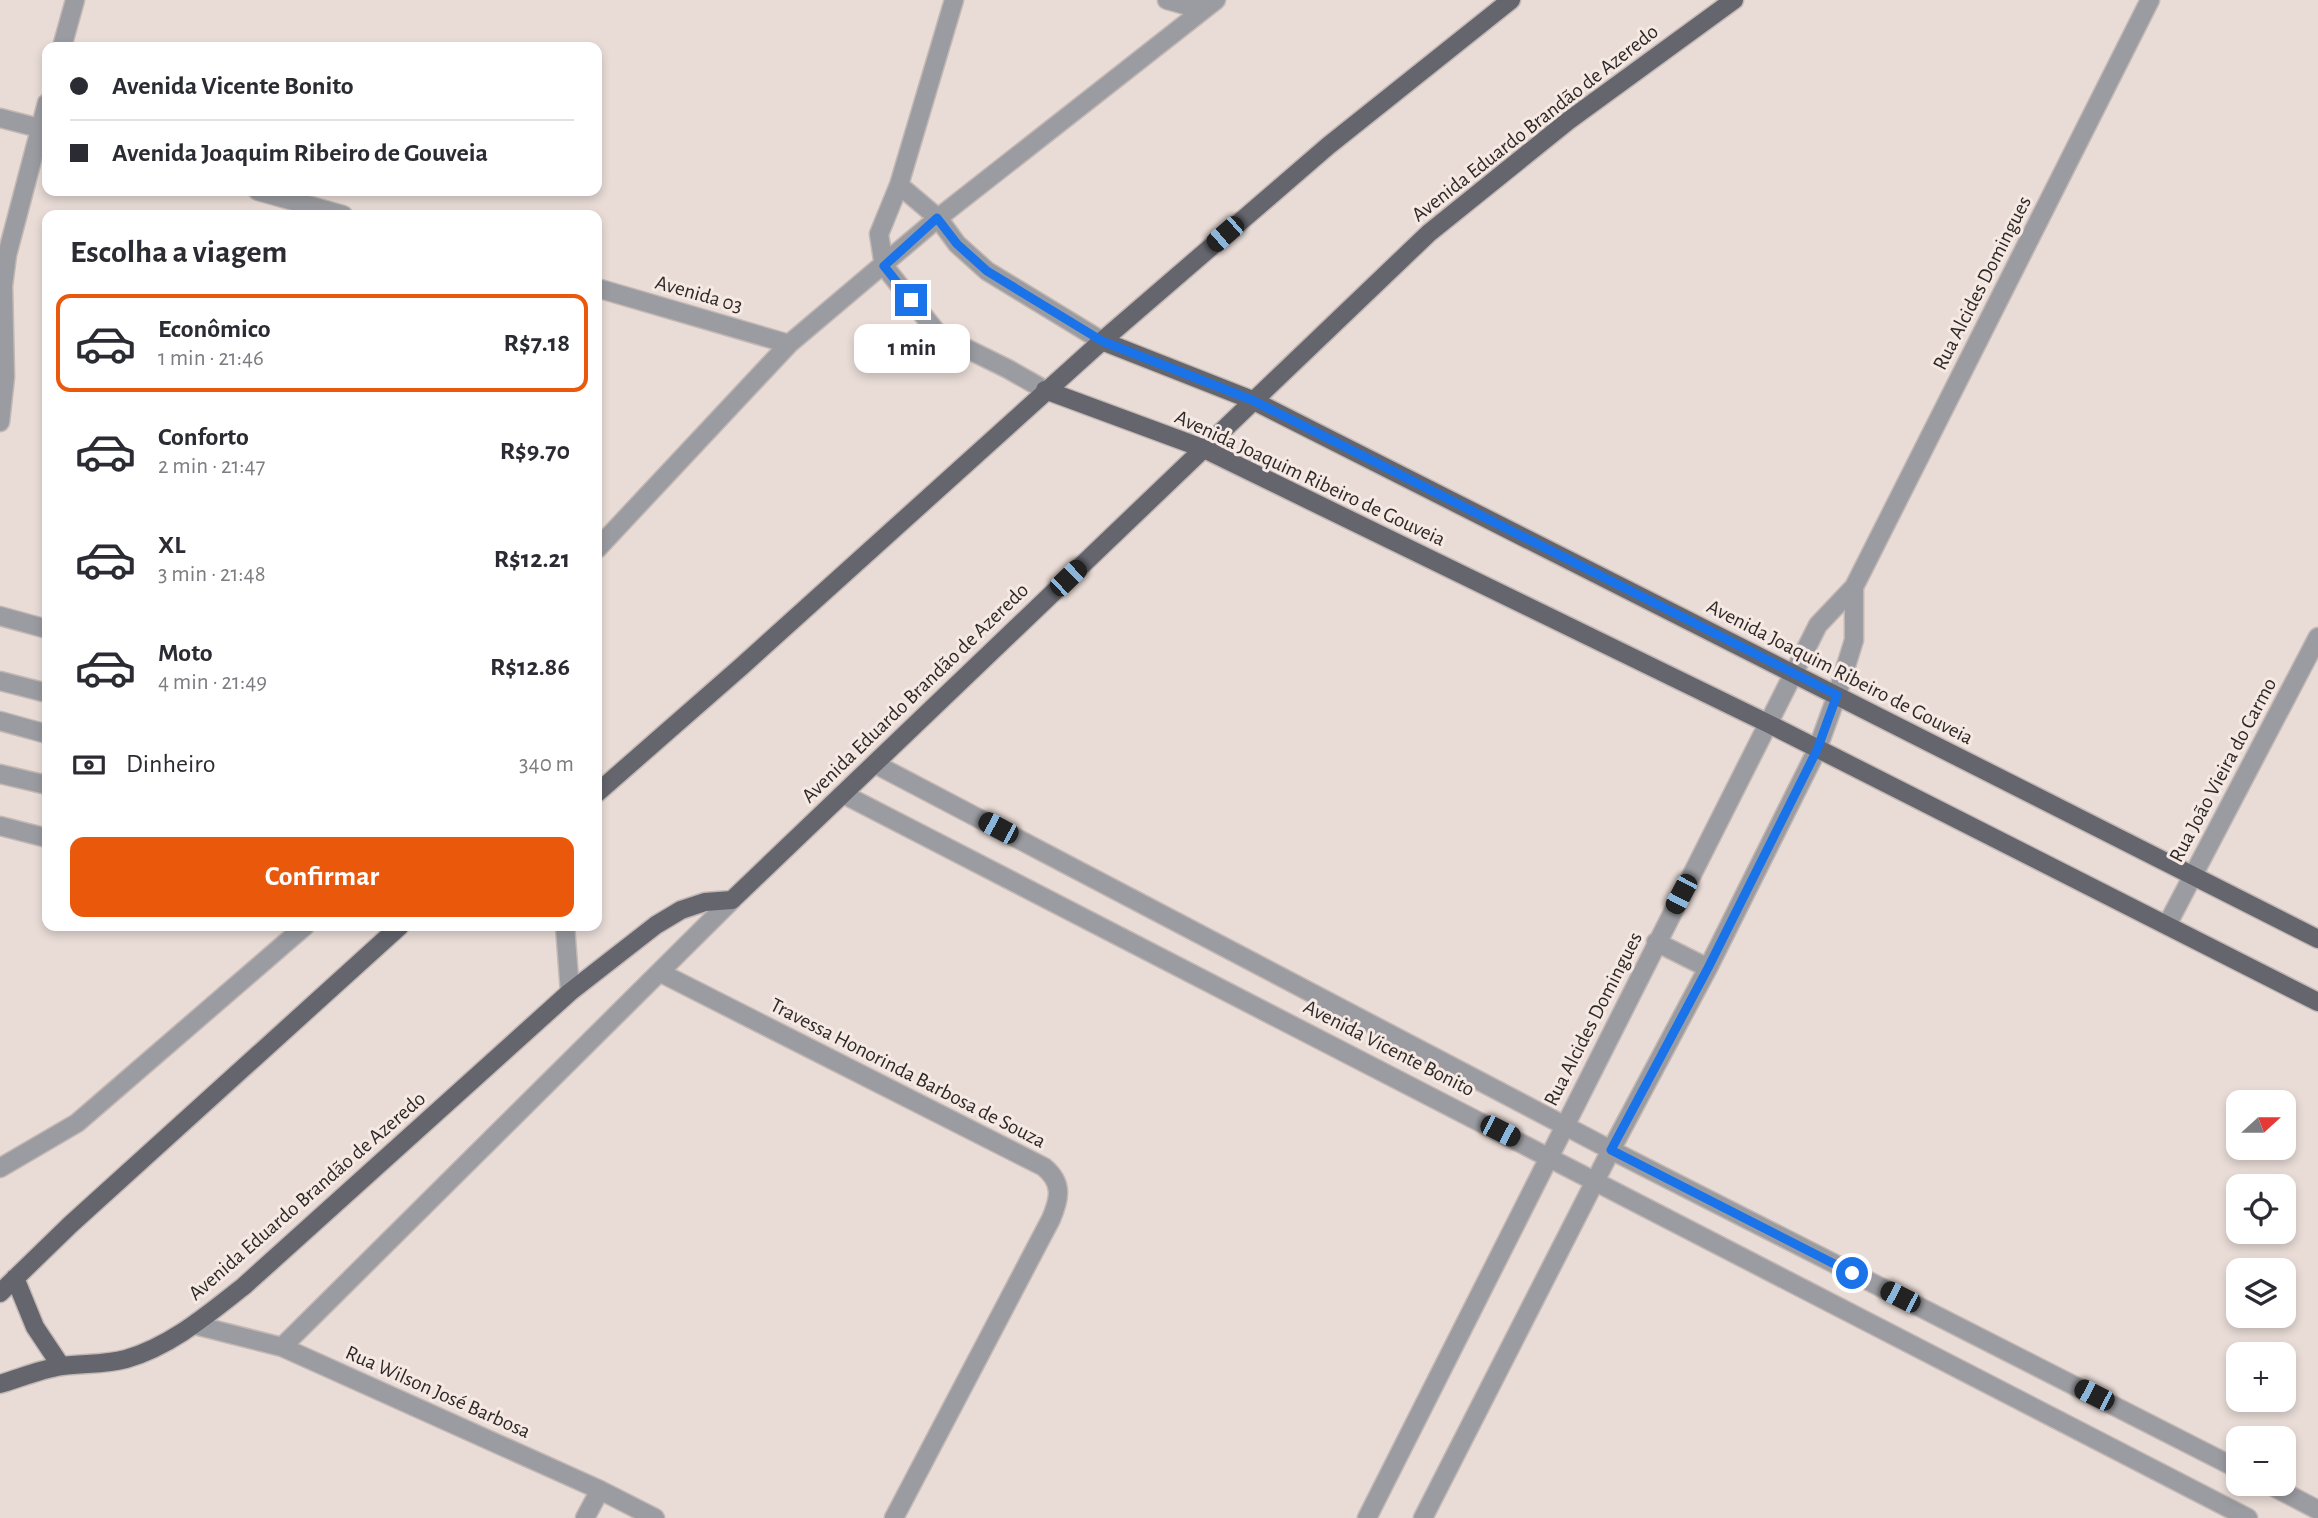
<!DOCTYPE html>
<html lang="pt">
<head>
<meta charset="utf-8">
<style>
  body { margin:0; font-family:"Alegreya Sans",sans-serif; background:#f7f7f7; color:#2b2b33; height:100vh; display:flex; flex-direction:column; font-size:26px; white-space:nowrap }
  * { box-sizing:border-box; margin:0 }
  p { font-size:23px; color:#7c7c81 }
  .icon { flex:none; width:38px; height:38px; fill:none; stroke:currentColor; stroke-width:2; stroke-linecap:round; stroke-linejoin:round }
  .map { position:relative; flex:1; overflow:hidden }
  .panel { position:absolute; left:42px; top:210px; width:560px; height:721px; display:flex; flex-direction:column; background:#fff; border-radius:14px; box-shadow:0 4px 10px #0003 }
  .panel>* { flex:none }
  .hud { position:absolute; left:42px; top:42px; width:560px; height:154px; border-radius:14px; box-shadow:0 4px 10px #0003; display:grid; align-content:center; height:154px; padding:0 28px; background:#fff }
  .needle { width:46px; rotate:69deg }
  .tools { position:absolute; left:2226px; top:1090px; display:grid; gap:14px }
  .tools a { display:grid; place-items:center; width:70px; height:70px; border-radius:14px; background:#fff; box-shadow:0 4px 10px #0003; font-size:35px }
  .end { position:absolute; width:32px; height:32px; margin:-16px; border:9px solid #1a73e8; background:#fff; box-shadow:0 0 0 4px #fff }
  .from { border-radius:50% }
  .bubble { position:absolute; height:49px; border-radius:14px; background:#fff; box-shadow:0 4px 10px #0003; font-size:23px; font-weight:700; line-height:49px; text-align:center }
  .car { position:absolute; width:21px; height:42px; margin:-21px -10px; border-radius:9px; box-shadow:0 0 5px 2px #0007; background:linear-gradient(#222 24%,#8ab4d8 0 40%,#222 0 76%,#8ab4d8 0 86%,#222 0) }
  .hud b { display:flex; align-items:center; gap:24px; height:66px; font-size:26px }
  .hud b+b { border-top:2px solid #e1e1e2 }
  .hud i { width:18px; height:18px; background:#2b2b33 }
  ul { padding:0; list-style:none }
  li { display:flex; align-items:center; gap:21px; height:98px; margin:0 14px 10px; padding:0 14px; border:4px solid transparent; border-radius:14px }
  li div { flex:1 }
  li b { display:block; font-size:26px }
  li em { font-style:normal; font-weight:700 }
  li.active { border-color:#ea580c }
  li>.icon { width:63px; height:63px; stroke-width:1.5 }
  h2 { padding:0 28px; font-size:32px; line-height:84px }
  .pay { display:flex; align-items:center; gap:18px; height:77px; padding:0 28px; font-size:26px }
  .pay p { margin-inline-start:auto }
  .primary-button { display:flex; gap:14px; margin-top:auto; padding:14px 28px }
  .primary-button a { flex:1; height:80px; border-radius:14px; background:#ea580c; color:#fff; font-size:28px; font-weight:700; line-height:80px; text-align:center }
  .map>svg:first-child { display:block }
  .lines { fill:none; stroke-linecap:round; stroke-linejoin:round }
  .minor-casing { stroke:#c3b8b4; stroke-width:21 }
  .major-casing { stroke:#c3b8b4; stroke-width:21 }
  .minor { stroke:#9b9ca1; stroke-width:18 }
  .major { stroke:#64656d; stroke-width:18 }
  .route { stroke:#1a73e8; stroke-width:9 }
  .labels { text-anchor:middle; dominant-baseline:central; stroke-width:6; stroke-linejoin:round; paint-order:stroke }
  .street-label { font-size:21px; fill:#2d2927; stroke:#f6e9e4 }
</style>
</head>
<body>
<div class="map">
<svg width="2318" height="1518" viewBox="0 0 2318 1518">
  <rect width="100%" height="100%" fill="#e9dcd7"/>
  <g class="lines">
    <g class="minor-casing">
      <path id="minor" d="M954 0 899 185 879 234 884 266 939 335 1008 369 1045 390
        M1167 0 1203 10
        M62 47 75 0
        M0 118 47 130
        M899 185 938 218 957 244 987 271 1102 341
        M258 191 343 215
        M597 288 789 344
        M0 422 5 377 3 286 7 255 47 103
        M597 549 789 344 938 218 1216 0
        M0 616 47 629
        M0 681 47 693
        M0 721 47 734
        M875 764 1611 1150 2238 1469
        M0 774 47 785
        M843 794 2248 1518
        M0 826 47 838
        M2167 925 2318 637
        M565 926 570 992
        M1656 942 1708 968
        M661 973 1044 1167C1063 1183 1060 1198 1051 1219L894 1518
        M0 1168 77 1123 305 926
        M195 1325 282 1347 600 1490 655 1518
        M282 1347 732 900
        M2268 1484 2318 1510
        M585 1518 600 1490
        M1367 1518 1818 625 1854 587 2150 0
        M1423 1518 1611 1150 1708 968 1817 750 1837 695 1854 640V587"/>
    </g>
    <g class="major-casing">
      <path id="major" d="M1102 341 1252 400 2318 939
        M1045 390 1202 448 1769 724 2318 1002
        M597 793 742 666 1102 341 1328 146 1511 0
        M15 1278 35 1327 61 1366
        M0 1293 70 1225 400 926
        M0 1384C20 1378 41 1369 62 1366 83 1363 105 1365 126 1359 171 1346 207 1315 244 1286L570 992 656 925 681 910 705 902 732 900 1429 233 1568 121 1734 0"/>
    </g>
    <use href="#minor" class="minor"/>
    <use href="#major" class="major"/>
  </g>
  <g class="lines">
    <path class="route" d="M911 300 884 266 937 218 957 244 987 271 1102 341 1252 400 1837 695 1817 750 1708 968 1611 1150 1852 1273"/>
  </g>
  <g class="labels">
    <g class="street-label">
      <text transform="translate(1535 123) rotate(-38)">Avenida Eduardo Brandão de Azeredo</text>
      <text transform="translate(1982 283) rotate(-63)">Rua Alcides Domingues</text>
      <text transform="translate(699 294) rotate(16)">Avenida 03</text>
      <text transform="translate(1310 478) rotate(25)">Avenida Joaquim Ribeiro de Gouveia</text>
      <text transform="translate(1840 672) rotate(27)">Avenida Joaquim Ribeiro de Gouveia</text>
      <text transform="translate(915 693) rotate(-44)">Avenida Eduardo Brandão de Azeredo</text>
      <text transform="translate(2223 770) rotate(-62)">Rua João Vieira do Carmo</text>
      <text transform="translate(1593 1019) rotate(-63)">Rua Alcides Domingues</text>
      <text transform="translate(1389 1048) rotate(27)">Avenida Vicente Bonito</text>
      <text transform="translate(908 1073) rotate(27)">Travessa Honorinda Barbosa de Souza</text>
      <text transform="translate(307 1196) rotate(-41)">Avenida Eduardo Brandão de Azeredo</text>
      <text transform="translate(438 1392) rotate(24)">Rua Wilson José Barbosa</text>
    </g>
  </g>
</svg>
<div class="tools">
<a><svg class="needle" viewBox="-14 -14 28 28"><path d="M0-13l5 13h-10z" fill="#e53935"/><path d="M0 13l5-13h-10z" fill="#7c7c81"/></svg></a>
<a><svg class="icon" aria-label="locate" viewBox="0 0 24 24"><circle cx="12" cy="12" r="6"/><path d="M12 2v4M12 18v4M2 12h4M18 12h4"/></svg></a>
<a><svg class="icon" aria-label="layers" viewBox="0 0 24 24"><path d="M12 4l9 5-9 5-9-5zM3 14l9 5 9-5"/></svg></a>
<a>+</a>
<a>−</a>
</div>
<i class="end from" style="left:1852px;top:1273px"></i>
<i class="end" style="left:911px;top:300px"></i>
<div class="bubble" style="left:854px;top:324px;width:116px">1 min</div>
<i class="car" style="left:1225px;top:234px;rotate:229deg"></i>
<i class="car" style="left:1068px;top:578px;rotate:46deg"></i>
<i class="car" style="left:998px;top:828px;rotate:298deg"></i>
<i class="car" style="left:1681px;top:894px;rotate:208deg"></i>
<i class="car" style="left:1500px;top:1131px;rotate:117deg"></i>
<i class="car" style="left:1900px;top:1297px;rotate:297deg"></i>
<i class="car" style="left:2094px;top:1395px;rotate:297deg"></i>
<div class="hud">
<b><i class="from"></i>Avenida Vicente Bonito</b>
<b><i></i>Avenida Joaquim Ribeiro de Gouveia</b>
</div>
<section class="panel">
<h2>Escolha a viagem</h2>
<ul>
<li class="active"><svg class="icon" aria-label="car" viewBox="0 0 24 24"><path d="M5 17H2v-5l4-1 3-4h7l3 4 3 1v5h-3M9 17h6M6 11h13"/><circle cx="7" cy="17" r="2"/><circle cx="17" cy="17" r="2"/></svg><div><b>Econômico</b><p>1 min · 21:46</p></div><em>R$7.18</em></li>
<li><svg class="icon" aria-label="car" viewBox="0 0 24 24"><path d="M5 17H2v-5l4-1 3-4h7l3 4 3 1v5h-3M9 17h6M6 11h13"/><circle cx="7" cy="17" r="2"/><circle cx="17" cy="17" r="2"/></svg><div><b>Conforto</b><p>2 min · 21:47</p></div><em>R$9.70</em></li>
<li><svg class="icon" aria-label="car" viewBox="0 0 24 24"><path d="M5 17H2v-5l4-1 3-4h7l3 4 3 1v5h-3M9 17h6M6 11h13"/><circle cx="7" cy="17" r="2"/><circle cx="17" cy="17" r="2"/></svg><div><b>XL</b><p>3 min · 21:48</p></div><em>R$12.21</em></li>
<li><svg class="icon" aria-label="car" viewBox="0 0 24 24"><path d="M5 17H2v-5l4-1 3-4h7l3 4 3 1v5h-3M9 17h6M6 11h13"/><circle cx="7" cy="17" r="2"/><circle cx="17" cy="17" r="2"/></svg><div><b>Moto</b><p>4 min · 21:49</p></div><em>R$12.86</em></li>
</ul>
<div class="pay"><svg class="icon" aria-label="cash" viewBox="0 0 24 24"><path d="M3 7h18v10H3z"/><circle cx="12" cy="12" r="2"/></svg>Dinheiro<p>340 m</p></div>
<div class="primary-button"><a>Confirmar</a></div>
</section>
</div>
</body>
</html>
